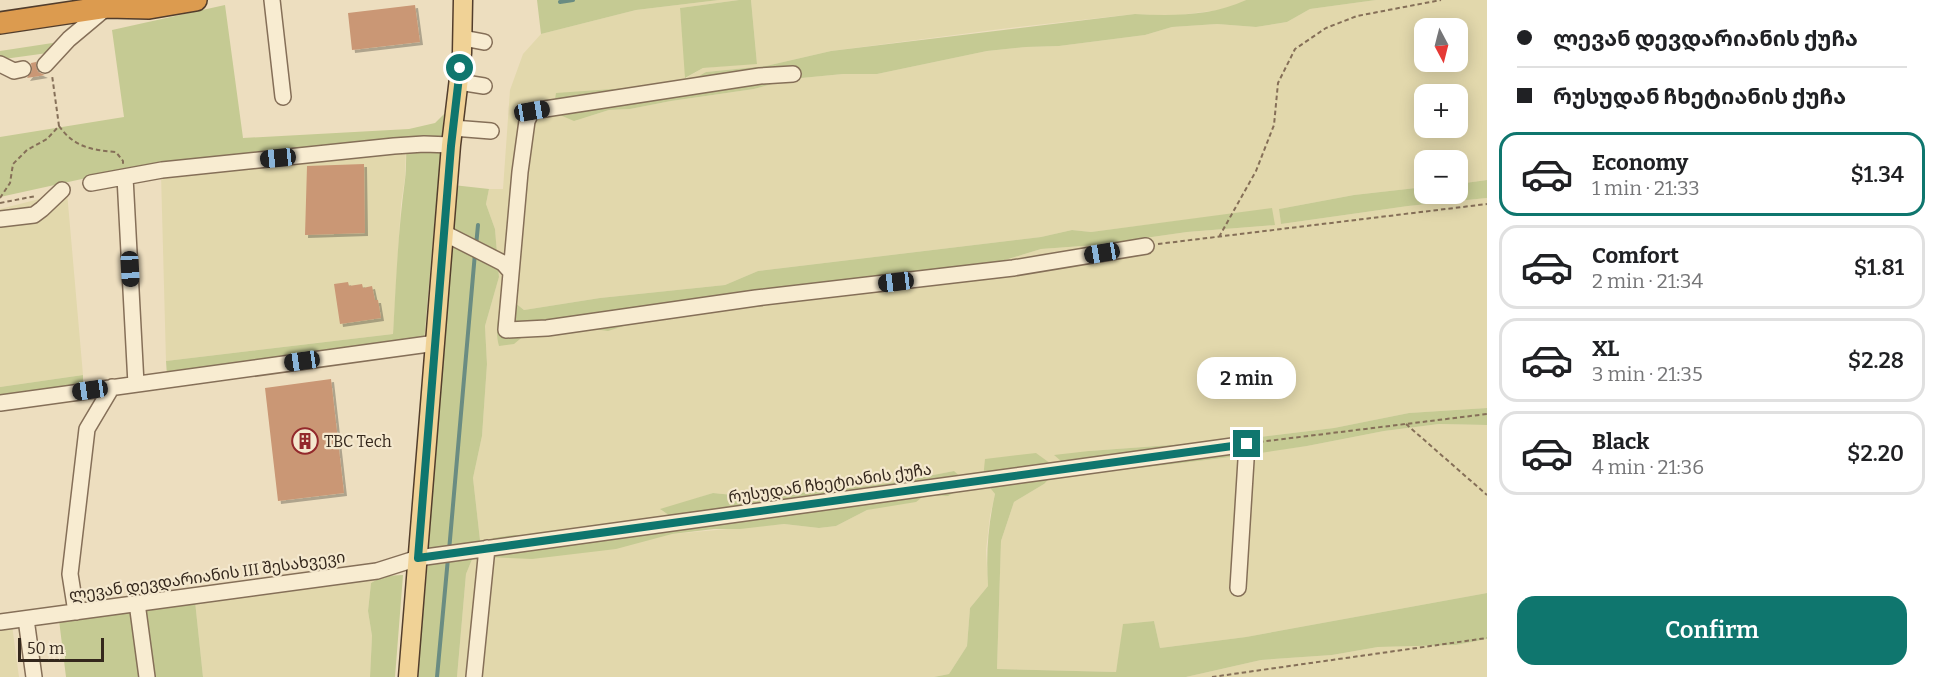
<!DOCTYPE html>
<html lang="en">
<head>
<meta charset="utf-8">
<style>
  body { margin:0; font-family:Bitter,"Noto Sans Georgian",serif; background:#f6f6f6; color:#202124; height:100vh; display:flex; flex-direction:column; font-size:22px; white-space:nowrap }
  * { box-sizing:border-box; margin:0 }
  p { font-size:20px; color:#757577 }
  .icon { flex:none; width:33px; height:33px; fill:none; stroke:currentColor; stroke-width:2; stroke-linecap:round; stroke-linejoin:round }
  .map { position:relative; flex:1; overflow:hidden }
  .details { display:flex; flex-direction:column; background:#fff; width:450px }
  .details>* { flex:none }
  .hud { display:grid; align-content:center; height:132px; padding:0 30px; background:#fff }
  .needle { width:39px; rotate:173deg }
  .fabs { position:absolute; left:1414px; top:18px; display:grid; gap:12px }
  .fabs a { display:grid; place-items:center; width:54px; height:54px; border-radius:12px; background:#fff; box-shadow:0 3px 15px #0003; font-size:30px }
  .scale { position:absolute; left:18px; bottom:15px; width:86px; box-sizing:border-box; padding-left:6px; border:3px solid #34271c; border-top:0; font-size:16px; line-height:21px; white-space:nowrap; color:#34271c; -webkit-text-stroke:4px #f4e8ce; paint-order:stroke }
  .end { position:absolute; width:27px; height:27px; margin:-14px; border:8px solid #0f766e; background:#fff; box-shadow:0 0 0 3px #fff }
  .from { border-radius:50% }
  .bubble { position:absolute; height:42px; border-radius:18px; background:#fff; box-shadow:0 3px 15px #0003; font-size:20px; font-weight:600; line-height:42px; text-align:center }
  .car { position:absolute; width:18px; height:36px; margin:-18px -9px; border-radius:8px; box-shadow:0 0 4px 2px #0007; background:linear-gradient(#222 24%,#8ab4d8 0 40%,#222 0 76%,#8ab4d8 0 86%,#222 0) }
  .hud b { display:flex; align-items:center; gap:21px; height:57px; font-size:22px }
  .hud b+b { border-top:2px solid #e0e0e0 }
  .hud i { width:15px; height:15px; background:#202124 }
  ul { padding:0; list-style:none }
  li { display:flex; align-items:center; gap:18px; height:84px; margin:0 12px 9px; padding:0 18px; border:3px solid #e0e0e0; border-radius:18px }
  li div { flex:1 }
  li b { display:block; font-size:22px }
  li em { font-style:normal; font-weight:600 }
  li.selected { border-color:#0f766e }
  li>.icon { width:54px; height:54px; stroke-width:1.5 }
  .cta { display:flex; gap:12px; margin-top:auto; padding:12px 30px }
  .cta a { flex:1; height:69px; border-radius:18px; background:#0f766e; color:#fff; font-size:24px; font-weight:600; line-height:69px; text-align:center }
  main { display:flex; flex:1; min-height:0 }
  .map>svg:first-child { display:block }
  .farmland { fill:#e2d8ac; fill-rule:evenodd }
  .green { fill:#c5ca93 }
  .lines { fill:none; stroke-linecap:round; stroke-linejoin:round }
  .stream { stroke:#6a8c82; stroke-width:4 }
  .building { fill:#ca9775; filter:url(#shadow) }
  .minor-casing { stroke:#856f58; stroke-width:18 }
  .major-casing { stroke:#523d2c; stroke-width:21 }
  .highway-casing { stroke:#523d2c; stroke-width:24 }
  .path { stroke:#856f58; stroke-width:2; stroke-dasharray:4.5 3; stroke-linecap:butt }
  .minor { stroke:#f8ecd1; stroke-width:15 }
  .major { stroke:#f0d296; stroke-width:18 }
  .highway { stroke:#dc9b4f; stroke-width:21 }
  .route { stroke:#0f766e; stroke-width:8 }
  .labels { text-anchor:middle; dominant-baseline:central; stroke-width:4.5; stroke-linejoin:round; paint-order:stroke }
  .poi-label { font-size:16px; fill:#34271c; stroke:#f4e8ce; text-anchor:start }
  .street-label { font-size:16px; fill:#34271c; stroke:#f4e8ce }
</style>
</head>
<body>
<main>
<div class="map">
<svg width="1487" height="677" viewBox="0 0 1487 677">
  <defs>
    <filter id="shadow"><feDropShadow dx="3" dy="3" stdDeviation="0" flood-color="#0004"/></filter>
  </defs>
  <rect width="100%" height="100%" fill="#eddebf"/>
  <path class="farmland" d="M719 0H739L680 8 686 78 703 68 757 63 751 0H1246L1228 9 1171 16 1135 14 1001 29 831 51 766 66 706 72 684 84 574 121 609 110 630 109 671 101 754 89 791 79 843 74H877L987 51 1026 47 1059 46 1145 35 1172 27 1217 24 1256 27 1287 22 1310 9 1376 0H1487V180L1458 184V160H1425V187L1354 195 1279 209 1281 224 1408 206 1487 198V408L1409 413 1334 428 1226 441 1089 451 1093 469H1131L1307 446 1384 431 1439 424 1487 425V593L1246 637 1160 648 1154 621 1124 624 1116 672 997 669 1001 541 1014 502 1044 484 983 479 995 494 990 516 986 550 988 586 970 608 967 646 949 674 934 677H457L466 574 480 540 473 478 482 436 487 364 485 326 499 277 495 229 486 204 489 189H503L510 90 523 54 541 34 636 10ZM1425 28H1458V62H1425ZM1425 94H1458V128H1425ZM1271 209 1274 225 1187 232 1096 245 1041 249 992 264 639 321 526 334 505 295 524 310 600 298 725 285 758 271 1041 237 1072 230 1091 232ZM954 471 884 506 867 510 836 526 819 528 784 524 672 534 493 538 613 531 674 518 661 510 713 493 733 495 756 500 785 496 838 486 859 487 897 482Z
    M406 147 405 178 401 204 393 334 166 361 161 174Z
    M67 192 83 375 0 387V209Z
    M383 576 371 583 368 611 372 636 370 677H203L195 601Z
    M12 625 19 677H0V627Z
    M1487 639V677H1186L1261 660 1332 655 1378 647 1456 645Z"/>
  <path class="green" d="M537 0H719L636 10 541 34Z
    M739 0H751L757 64 703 68 685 78 680 8Z
    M1246 0H1376L1310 9 1287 22 1256 27 1217 24 1172 27 1145 35 1059 46 1026 47 987 51 877 74H843L791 79 754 89 671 101 630 109 609 110 574 121 553 112 556 93 684 84 706 72 766 66 831 51 1135 14C1173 16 1212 16 1246 0Z
    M225 5 243 138 409 129 435 123 444 114 424 342 167 376 166 361 393 334C396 282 398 231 405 180 407 166 405 153 408 139L91 177 0 197V137L124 117 112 30Z
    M59 42 55 52 4 59 0 56V51Z
    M1487 180V198L1408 206 1281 224 1279 209 1354 195 1425 187V194H1458V184Z
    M453 185 489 189 486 204 495 229 499 277 485 326 487 364 482 436 473 478 480 540 466 574 457 677H417L428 561Z
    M1272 208 1275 225 1187 232 1096 245 1041 249 992 264 639 321 608 331 581 327 526 334 514 344 499 346C494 328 499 312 505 295L524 310 600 298 725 285 758 271 1041 237 1072 230 1091 232Z
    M83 375V384L0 396V387Z
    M1487 408V425L1439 424 1384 431 1307 446 1247 455 1131 469 1074 472 1054 455 1089 451 1226 441 1334 428 1409 413Z
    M1036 453 1058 469 1044 484 1014 502 1001 541 997 669 1116 672 1123 624 1154 621 1160 648 1246 637 1487 593V639L1456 645 1378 647 1332 655 1261 660 1186 677H934L949 674 967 646 970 608 988 586C986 554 988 525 995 494L983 479 985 459Z
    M954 471 968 484 948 496 925 495 916 502 867 510 836 526 819 528 784 524 740 529H714L672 534 616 549 532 559 486 557 493 538 514 535 549 537 673 518 660 509 713 493 733 495 756 500 785 496 838 486 859 487 897 482Z
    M403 575 395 677H370L372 636 368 611 371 583 383 576Z
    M195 601 203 677H66L59 620Z"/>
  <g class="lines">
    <path class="stream" d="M560 2 573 0
      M476 246 478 225
      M449 551 475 253
      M437 677 448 558"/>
  </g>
  <path class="building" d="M415 5 420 42 352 50 348 13Z
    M36 62V67L38 72 45 75 27 78 32 71 31 63Z
    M364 164 365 233 305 235 307 166Z
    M348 282 349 286 362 284 363 288 372 286 375 300H378L381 318 340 324 334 284Z
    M331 379 344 493 278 501 265 388Z"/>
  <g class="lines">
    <g class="minor-casing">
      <path id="minor" d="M272 0 283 97
        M463 38 484 42
        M0 64 14 71 23 69
        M45 65 69 39 106 8
        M793 74 760 76 532 111 527 121 520 172 506 330 547 328 756 298 1013 268 1146 246
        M459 82 484 86
        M453 128 491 131
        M125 177 136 384
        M91 183 162 170 394 146 424 144 451 145
        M0 219 34 215 42 209 62 190
        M444 233 503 263 511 272
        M0 403 436 343
        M137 603 147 677
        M76 612 70 574 87 429 112 387
        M26 619 34 677
        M0 622 377 571 418 558 1247 444 1238 588
        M474 677 487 548"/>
    </g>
    <g class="major-casing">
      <path id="major" d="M408 677 451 145 462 53 463 0"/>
    </g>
    <g class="highway-casing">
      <path id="highway" d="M0 23 107 7 149 8 196 0"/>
    </g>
    <path class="path" d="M59 126C74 147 91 150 116 152L123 161V165
      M0 198 10 183 13 164 27 150 47 139 59 126 52 75
      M0 203 36 196
      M1219 237 1256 171 1274 125 1278 83 1295 49 1326 28 1357 16 1441 0
      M1158 244 1487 204
      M1406 424 1487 495
      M1259 442 1487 414
      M1212 677 1487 638"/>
    <use href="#minor" class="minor"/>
    <use href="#major" class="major"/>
    <use href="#highway" class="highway"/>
  </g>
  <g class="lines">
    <path class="route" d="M460 68 451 146 418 558 1247 444"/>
  </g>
  <defs>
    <g id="building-ring" transform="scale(1.35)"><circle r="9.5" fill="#f4e8ce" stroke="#93292c" stroke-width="1.5"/><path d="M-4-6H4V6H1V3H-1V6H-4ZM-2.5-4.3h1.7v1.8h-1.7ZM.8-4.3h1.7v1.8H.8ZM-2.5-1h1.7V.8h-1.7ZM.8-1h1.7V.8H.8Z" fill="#93292c"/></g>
  </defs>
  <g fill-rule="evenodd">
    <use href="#building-ring" x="305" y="441"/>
  </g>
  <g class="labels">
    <g class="poi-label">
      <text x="324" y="441">TBC Tech</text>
    </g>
    <g class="street-label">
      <text transform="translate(830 483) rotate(-8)">რუსუდან ჩხეტიანის ქუჩა</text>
      <text transform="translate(207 576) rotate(-8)">ლევან დევდარიანის III შესახვევი</text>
    </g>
  </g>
</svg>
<div class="fabs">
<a><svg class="needle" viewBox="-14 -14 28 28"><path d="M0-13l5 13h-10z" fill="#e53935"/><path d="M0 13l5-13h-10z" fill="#757577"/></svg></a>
<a>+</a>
<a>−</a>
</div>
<div class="scale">50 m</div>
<i class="end from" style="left:460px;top:68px"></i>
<i class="end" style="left:1247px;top:444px"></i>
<div class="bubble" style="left:1197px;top:357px;width:99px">2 min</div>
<i class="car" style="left:532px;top:111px;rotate:81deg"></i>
<i class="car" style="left:278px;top:158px;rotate:264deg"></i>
<i class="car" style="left:1102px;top:253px;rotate:260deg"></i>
<i class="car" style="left:130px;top:269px;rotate:177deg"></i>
<i class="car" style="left:896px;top:282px;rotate:263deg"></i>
<i class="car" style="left:302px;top:361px;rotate:262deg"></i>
<i class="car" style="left:90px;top:390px;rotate:262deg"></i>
</div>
<section class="details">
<div class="hud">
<b><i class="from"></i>ლევან დევდარიანის ქუჩა</b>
<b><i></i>რუსუდან ჩხეტიანის ქუჩა</b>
</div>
<ul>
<li class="selected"><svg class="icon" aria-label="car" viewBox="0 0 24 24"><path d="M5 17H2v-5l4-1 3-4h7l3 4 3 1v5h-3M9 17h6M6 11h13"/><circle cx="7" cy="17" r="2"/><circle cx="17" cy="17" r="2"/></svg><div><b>Economy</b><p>1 min · 21:33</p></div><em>$1.34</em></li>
<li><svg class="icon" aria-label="car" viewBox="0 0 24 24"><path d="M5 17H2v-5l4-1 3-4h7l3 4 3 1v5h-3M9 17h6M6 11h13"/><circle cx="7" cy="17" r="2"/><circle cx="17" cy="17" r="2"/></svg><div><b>Comfort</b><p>2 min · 21:34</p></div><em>$1.81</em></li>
<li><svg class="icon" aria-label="car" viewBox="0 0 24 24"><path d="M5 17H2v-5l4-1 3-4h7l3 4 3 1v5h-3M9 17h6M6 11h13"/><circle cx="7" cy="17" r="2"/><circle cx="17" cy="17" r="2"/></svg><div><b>XL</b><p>3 min · 21:35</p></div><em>$2.28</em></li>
<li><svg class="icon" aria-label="car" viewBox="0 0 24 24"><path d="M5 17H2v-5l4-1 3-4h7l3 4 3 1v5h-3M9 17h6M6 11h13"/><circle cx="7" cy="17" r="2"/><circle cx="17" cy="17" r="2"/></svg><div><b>Black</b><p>4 min · 21:36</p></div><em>$2.20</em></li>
</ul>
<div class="cta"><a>Confirm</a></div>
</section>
</main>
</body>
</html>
